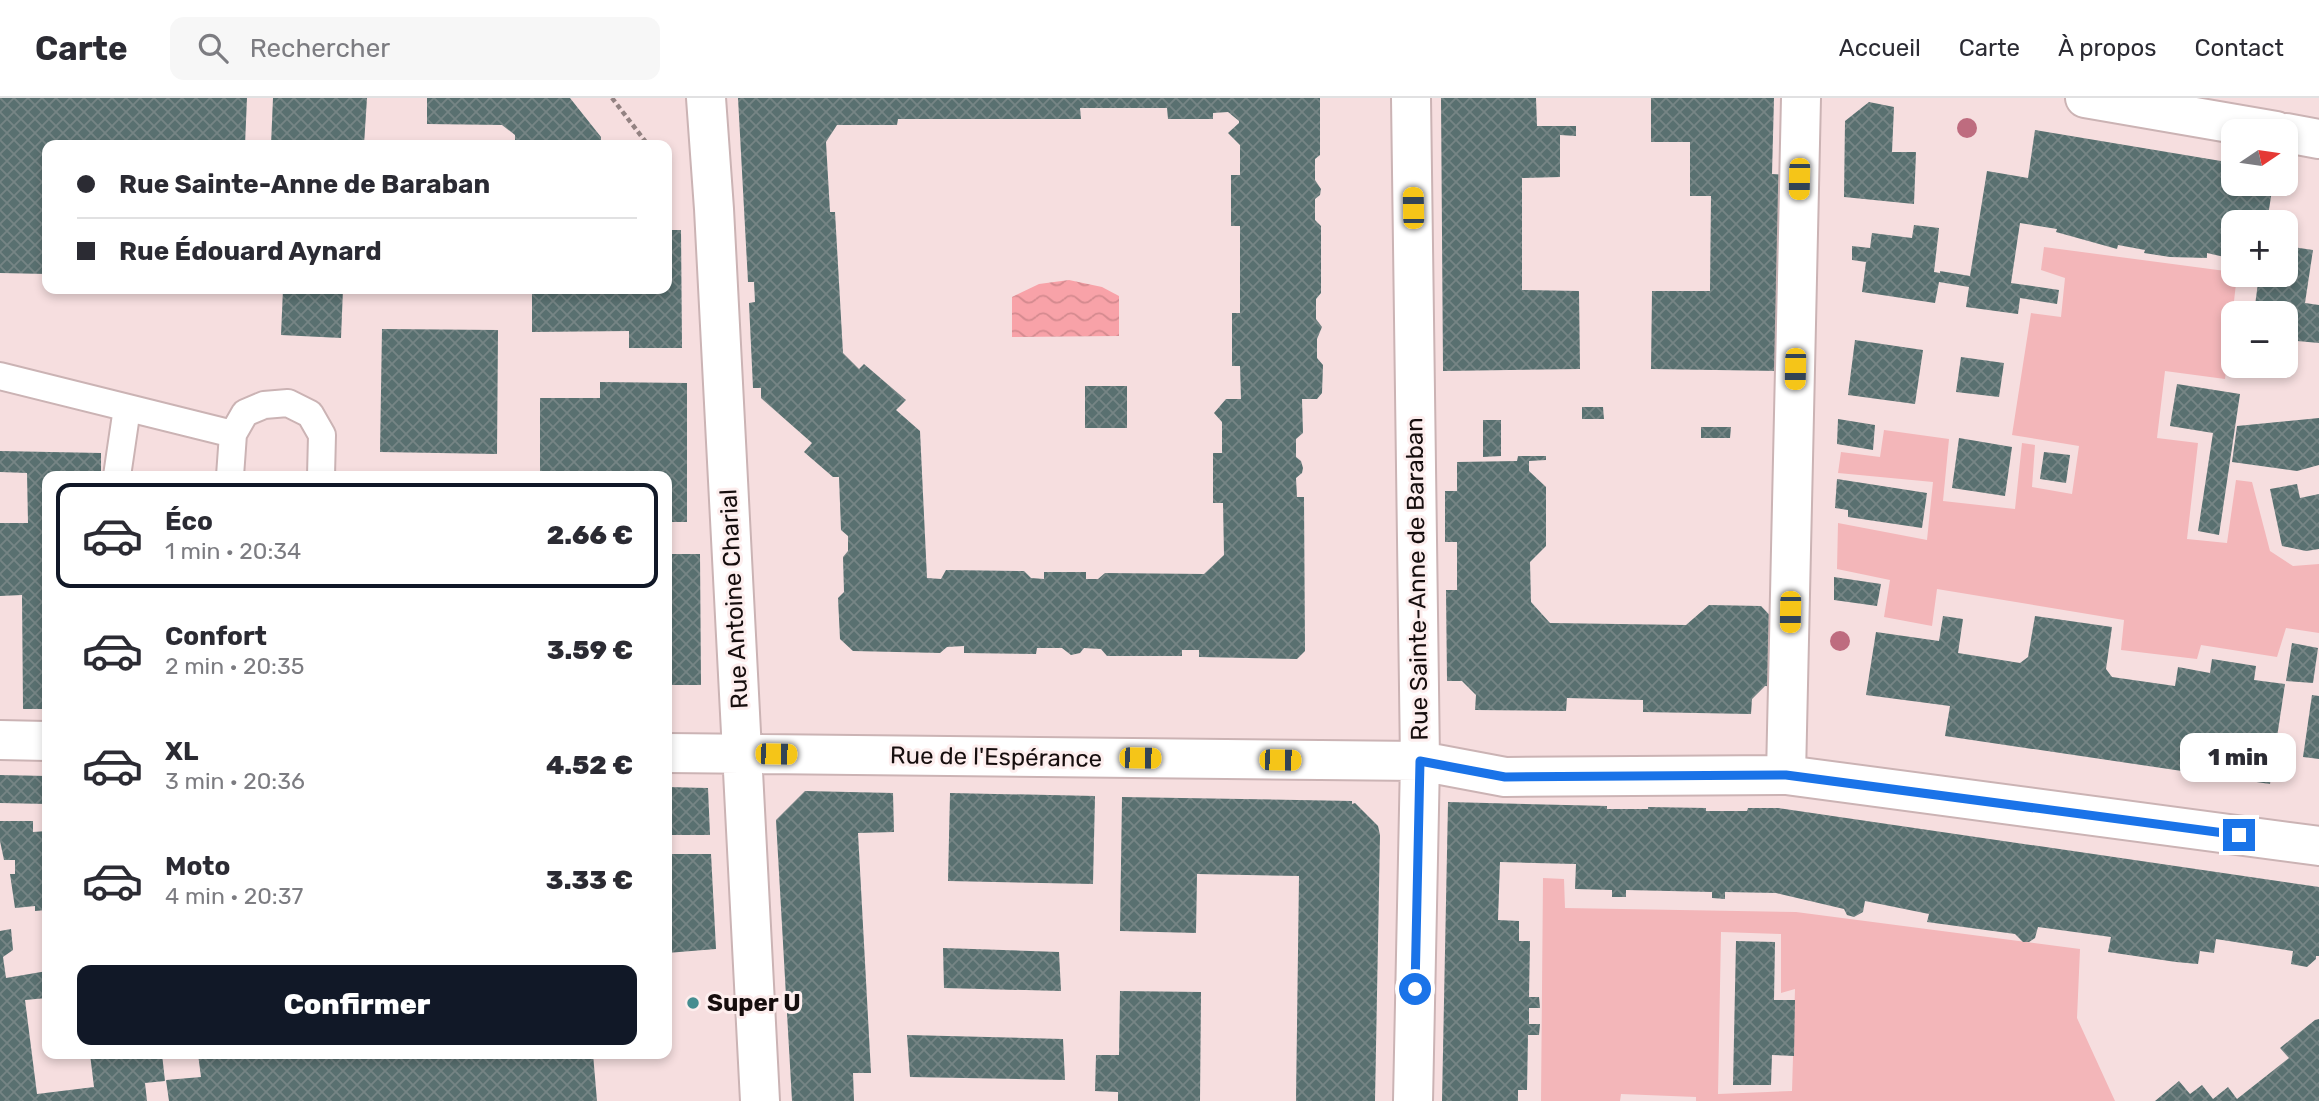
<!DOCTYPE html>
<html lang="fr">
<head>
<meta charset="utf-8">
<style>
  body { margin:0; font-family:Rubik,sans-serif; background:#f7f7f7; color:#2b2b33; height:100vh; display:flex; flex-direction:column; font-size:26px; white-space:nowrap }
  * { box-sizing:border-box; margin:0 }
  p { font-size:23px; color:#7c7c81 }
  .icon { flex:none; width:38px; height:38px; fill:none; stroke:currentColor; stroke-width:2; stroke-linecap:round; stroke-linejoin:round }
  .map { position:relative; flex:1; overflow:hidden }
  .panel { position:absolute; left:42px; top:373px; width:630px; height:588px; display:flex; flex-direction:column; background:#fff; border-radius:14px; box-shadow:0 4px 10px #0003 }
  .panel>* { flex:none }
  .top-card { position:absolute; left:42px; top:42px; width:630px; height:154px; border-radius:14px; box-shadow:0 4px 10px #0003; display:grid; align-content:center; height:154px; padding:0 35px; background:#fff }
  .needle { width:46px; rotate:77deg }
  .fabs { position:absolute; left:2221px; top:21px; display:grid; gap:14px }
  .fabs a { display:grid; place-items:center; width:77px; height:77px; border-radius:14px; background:#fff; box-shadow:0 4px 10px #0003; font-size:35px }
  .end { position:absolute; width:32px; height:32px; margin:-16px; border:9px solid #1a73e8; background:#fff; box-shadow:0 0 0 4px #fff }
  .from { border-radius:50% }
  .bubble { position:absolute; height:49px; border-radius:14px; background:#fff; box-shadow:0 4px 10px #0003; font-size:23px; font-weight:800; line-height:49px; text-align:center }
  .car { position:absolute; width:21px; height:42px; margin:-21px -10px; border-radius:9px; box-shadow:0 0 5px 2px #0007; background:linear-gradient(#f5c518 24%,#345 0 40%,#f5c518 0 76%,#345 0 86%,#f5c518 0) }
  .top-card b { display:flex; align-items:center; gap:24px; height:66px; font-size:26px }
  .top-card b+b { border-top:2px solid #e1e1e2 }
  .top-card i { width:18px; height:18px; background:#2b2b33 }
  ul { padding:12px 0 0; list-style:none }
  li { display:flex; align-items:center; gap:21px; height:105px; margin:0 14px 10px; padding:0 21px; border:4px solid transparent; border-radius:14px }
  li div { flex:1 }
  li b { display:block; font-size:26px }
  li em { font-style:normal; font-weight:800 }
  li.active { border-color:#111827 }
  li>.icon { width:63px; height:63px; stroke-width:1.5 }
  .button { display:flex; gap:14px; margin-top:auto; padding:14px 35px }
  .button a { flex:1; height:80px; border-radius:14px; background:#111827; color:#fff; font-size:28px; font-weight:800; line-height:80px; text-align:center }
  header { display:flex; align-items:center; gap:42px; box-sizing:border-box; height:98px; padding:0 35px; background:#fff; border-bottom:2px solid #e1e1e2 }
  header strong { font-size:33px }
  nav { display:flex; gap:38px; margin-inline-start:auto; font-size:24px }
  .search { width:490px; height:63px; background:#f7f7f7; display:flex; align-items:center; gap:18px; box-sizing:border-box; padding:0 24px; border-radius:14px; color:#7c7c81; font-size:26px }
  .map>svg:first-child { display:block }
  .garden { fill:#f3b6b9; fill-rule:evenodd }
  .water { fill:url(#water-waves) }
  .building { fill:url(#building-cross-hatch); fill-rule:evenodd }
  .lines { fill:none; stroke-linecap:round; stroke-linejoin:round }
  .lane-casing { stroke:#cbb3b4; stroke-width:30 }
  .street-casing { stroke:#cbb3b4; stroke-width:42 }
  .path { stroke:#938282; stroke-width:4.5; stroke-dasharray:5 3.5; stroke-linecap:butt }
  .lane { stroke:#fff; stroke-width:26 }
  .street { stroke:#fff; stroke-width:38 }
  .tree { fill:#be6c7f }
  .route { stroke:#1a73e8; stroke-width:9 }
  .poi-dot { fill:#458d90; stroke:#fdeeee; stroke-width:2.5 }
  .labels { text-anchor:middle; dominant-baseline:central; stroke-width:6; stroke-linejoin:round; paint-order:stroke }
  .street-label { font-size:24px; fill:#160e0e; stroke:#fdeeee }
  .poi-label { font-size:24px; font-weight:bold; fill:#160e0e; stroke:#fdeeee; text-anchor:start }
</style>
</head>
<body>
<header>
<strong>Carte</strong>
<div class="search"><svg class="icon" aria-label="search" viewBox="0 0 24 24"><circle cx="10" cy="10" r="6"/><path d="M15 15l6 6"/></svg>Rechercher</div>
<nav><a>Accueil</a><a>Carte</a><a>À propos</a><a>Contact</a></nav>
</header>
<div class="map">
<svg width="2319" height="1003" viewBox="0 0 2319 1003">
  <defs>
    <pattern id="water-waves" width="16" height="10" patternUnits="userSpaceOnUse" patternTransform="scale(1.75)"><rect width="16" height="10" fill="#f8a2a8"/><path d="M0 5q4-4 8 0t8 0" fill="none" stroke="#d48a8f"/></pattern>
    <pattern id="building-cross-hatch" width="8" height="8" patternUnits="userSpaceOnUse" patternTransform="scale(1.75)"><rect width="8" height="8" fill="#597070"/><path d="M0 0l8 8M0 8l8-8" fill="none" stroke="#768585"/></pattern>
  </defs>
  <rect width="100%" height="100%" fill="#f6dedf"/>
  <path class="garden" d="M2044 149 2233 174V177H2237L2225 281 2165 273 2157 340 2198 345 2187 441 2227 445 2236 382 2252 384 2270 453 2293 468 2319 466V535L2286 530 2277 559 2201 547 2197 561 2121 552 2124 522 1937 491 1932 528 1884 519 1890 482 1837 471 1838 425 1927 442 1933 384 1838 375 1841 354 1880 359 1884 332 1949 341 1943 403 2015 411 2022 345 2035 347 2032 389 2072 396 2079 348 2012 337 2031 215 2061 219 2065 180 2041 172Z
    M1543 780 1564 781 1565 810 1796 814 2080 851 2077 920 2115 1003H1696V999L1621 996 1620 1003H1541ZM1721 834 1781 836V895L1795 891 1792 993 1718 996Z"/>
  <path class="water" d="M1069 182 1102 189 1119 198V238L1012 239V199L1039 186Z"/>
  <path class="building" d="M0 0H247L245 47H47V176L0 175Z
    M273 0H367L364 47H271Z
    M427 0H570L601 39V47H515V37L502 27 427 26Z
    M738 0H1320V57L1315 61V82L1321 91 1320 97 1315 101V122L1321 128V195L1316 201V221L1322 229 1317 241V260L1323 267 1322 295 1317 301H1302L1303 335 1296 341V359L1301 363 1303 370 1302 375 1296 380 1297 399H1304L1305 553 1297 561 1199 559V552H1182V558H1107L1101 551 1084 550 1080 555 1071 557 1062 550H1037L1036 556 964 555V548L947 549 940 555 853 553 840 541 838 500 844 494 843 459 848 453V438L841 432 839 379H833L804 354 812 345 761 300V290H753L749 205 755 204 754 184H748ZM1080 10H1167L1168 21H1213V15L1228 14 1239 23V25L1228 35 1240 47V77H1231V128H1240V215H1232V268H1240L1241 301H1226L1214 315 1222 324V355H1213V405H1223L1224 457 1204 476 1105 475 1098 481H1086V474H1044V481L1031 480 1024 473 946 472 941 481 927 480 920 333 896 312 906 302 864 266 859 271 843 255 835 114H830L826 44 837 27H897L898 21H1081Z
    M1441 0H1536L1537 28H1576V38L1560 37V79L1522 80V192L1579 193 1580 271 1443 273Z
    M1651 0H1774L1772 76 1792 77 1788 273 1651 271 1652 193H1710L1711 98H1690V44H1651Z
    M1869 4 1894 9 1892 54H1916L1914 106 1844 99 1845 23Z
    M2035 32 2233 65V86H2273L2267 124H2233V161L2207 155V160L2170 159 2144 155 2145 152 2118 147 2117 151 2056 134 2057 131 2020 125 2011 185 2059 192 2057 206 2020 200 2018 216 1966 209 1969 189 1939 184 1935 205 1862 194 1866 164 1852 162V148L1870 150 1872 135 1912 140 1914 127 1939 130 1934 174 1940 175V173L1970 178 1987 73 2028 80Z
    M667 132H681L682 250H629V233L532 234V191H667Z
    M2286 148 2313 152 2305 205 2319 207V245L2286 242V215H2254L2259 177H2286Z
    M283 191H343L341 240 281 237Z
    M382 231 498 232 497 356 380 354Z
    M1855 242 1923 252 1915 306 1848 297Z
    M1961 259 2004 265 1999 299 1956 294Z
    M2246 268H2281L2280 280 2245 276Z
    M600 284 687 285V424H667V378H540V300H600Z
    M2177 286 2240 296 2219 437 2198 433 2213 335 2170 328Z
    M1085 288H1127V330H1085Z
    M1582 309H1603L1604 321H1582Z
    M2319 320V367L2297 373 2232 364 2237 328Z
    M1838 321 1875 327 1873 352 1837 346Z
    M1483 322H1501V358L1483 359Z
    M1701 329H1731L1730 340H1701Z
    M1959 340 2012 349 2005 398 1952 390Z
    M0 353 101 355V378H47V611H23L22 497 0 498V425H28L27 375 0 374Z
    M2044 354 2070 357 2066 385 2040 381Z
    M1518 358H1546V362L1529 363V373L1546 389V448L1530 464 1531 504 1550 525 1686 527 1709 507 1761 508 1781 529V589L1765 588 1752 601 1751 616 1643 614V602L1567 600 1566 613 1475 612 1476 597 1462 583H1447L1446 492H1457V444H1445V393H1457V364L1517 363Z
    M1837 381 1927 395 1922 430 1848 419V412L1835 410Z
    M2297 386 2300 400 2319 396V451L2306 453 2282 448 2270 391Z
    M667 456H700L701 587H671L672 621H667Z
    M1834 479 1881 486 1877 508 1834 502Z
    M1943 518 1963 521 1958 555 2020 565 2028 559 2035 518 2112 529 2106 571 2112 579 2175 588 2178 569 2210 575 2212 561 2256 568 2254 582 2285 586 2270 686 1945 638 1950 608 1866 597 1876 534 1939 543Z
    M2292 545 2318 550 2313 585 2286 583Z
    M2312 597 2319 598V661L2303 659Z
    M0 677 47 678V706L0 705Z
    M667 689 708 690 710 737H667Z
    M805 693 893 695 894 734 858 735 871 975H853L854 1003H792L776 722Z
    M950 695 1095 698 1093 786 948 783Z
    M1122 699 1352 703V706L1355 705 1378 728 1380 737 1375 1003H1296L1299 778 1197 776 1196 835 1120 833Z
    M1448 704 1607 708V711H1648V709L1706 710V713H1747L1748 710H1778L2319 789V858H2316V861L2307 869 2291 866 2293 853 2216 841 2214 855 2200 853 2198 866 2176 864 2108 854 2111 839 2038 829 2035 840 2029 844H2023L2015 836 1927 824 1929 816 1865 803 1863 814 1854 819 1847 817 1844 811 1776 795 1725 794V801L1712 800V794L1626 792V799H1612V792L1575 791 1576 766 1500 764 1498 822 1519 823V843H1530L1529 899H1539L1540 910H1529V926H1540L1539 937H1528L1527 992H1518V1003H1442Z
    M0 723H33V734L47 733V812L35 813V808L15 810 10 776H15V762H4L0 743Z
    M667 756H711L716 851 667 855Z
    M11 831 13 852 3 859 6 880 47 873V900L25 902 37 996 94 989 90 956H162L165 983 145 985 147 1003H0V833Z
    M1736 843 1775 844 1774 902H1795L1794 958 1772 957 1771 987H1733Z
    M943 850 1059 854 1061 893 944 890Z
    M1120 893 1201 894 1200 1003H1118V994L1095 993 1096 957H1119Z
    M2319 921V1003H2155L2179 983 2190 996 2202 987 2213 1001 2228 989 2237 1001 2289 960 2280 950 2315 922Z
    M907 937 1063 941 1065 982 910 979Z
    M198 956H593L597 1003H169L166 982 201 979Z"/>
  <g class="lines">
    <g class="lane-casing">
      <path id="lane" d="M0 278 233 336
        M117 378 127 310
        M230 378 233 336 245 315 264 307 288 305 310 316 322 337 321 378"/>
    </g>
    <g class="street-casing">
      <path id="street" d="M706 0 714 111 760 1003
        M1411 0 1420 663 1413 1003
        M2085 0 2276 33
        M2286 35 2319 41
        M0 642 47 643
        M667 655 1420 663 1505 679 1786 677 2319 748
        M1786 677 1801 0"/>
    </g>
    <path class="path" d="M612 0 648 47"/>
    <use href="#lane" class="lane"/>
    <use href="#street" class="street"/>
  </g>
  <g class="tree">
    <circle cx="1967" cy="30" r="10"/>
    <circle cx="1840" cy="543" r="10"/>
  </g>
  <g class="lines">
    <path class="route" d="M1415 891 1420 663 1505 679 1786 677 2239 737"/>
  </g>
  <circle class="poi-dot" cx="693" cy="905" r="7"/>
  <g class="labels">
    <g class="street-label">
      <text transform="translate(1417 481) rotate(-91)">Rue Sainte-Anne de Baraban</text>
      <text transform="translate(734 501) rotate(-93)">Rue Antoine Charial</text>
      <text transform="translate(996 659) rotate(1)">Rue de l'Espérance</text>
    </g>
    <g class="poi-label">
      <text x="707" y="905">Super U</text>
    </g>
  </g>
</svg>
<div class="fabs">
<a><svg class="needle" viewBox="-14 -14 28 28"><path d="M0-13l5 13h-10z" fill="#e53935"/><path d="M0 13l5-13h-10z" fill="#7c7c81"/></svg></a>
<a>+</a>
<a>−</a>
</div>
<i class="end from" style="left:1415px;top:891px"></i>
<i class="end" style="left:2239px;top:737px"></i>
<div class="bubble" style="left:2180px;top:635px;width:116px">1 min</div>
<i class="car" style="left:1799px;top:81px;rotate:181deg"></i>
<i class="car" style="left:1413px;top:110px;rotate:359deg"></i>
<i class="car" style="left:1795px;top:271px;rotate:181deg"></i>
<i class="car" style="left:1790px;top:514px;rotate:181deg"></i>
<i class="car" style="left:776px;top:656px;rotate:91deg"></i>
<i class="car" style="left:1140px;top:660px;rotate:91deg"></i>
<i class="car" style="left:1280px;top:662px;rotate:91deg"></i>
<div class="top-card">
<b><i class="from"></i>Rue Sainte-Anne de Baraban</b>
<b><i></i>Rue Édouard Aynard</b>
</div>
<section class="panel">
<ul>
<li class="active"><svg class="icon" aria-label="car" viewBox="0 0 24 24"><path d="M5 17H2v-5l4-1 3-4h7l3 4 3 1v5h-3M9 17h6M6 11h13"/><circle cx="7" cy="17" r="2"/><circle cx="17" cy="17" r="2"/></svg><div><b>Éco</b><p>1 min · 20:34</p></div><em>2.66 €</em></li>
<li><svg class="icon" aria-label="car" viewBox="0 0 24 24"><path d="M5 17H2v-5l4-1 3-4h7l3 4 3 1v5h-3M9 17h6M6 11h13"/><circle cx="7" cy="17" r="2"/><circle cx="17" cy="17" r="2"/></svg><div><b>Confort</b><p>2 min · 20:35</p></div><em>3.59 €</em></li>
<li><svg class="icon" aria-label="car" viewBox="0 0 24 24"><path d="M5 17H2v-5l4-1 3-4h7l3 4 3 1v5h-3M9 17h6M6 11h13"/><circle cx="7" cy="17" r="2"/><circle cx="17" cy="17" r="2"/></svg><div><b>XL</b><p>3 min · 20:36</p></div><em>4.52 €</em></li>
<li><svg class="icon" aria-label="car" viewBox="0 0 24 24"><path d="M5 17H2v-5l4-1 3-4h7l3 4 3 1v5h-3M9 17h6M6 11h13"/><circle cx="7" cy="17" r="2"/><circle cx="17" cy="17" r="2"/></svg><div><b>Moto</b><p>4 min · 20:37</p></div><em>3.33 €</em></li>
</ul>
<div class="button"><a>Confirmer</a></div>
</section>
</div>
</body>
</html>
